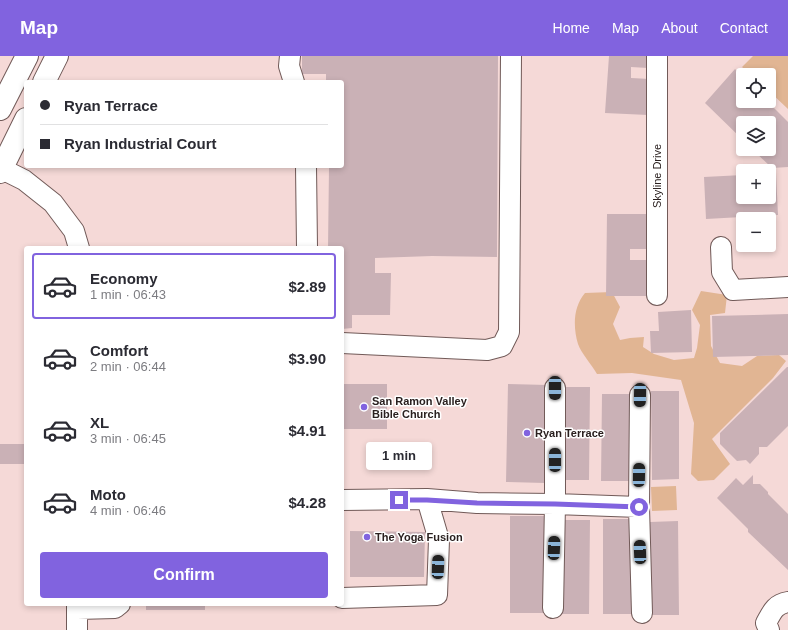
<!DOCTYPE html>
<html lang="en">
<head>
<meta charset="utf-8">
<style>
  body { margin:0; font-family:Arial,sans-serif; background:#f2f2f3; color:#2b2b33; height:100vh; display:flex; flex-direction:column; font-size:15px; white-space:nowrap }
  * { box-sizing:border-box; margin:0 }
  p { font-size:13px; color:#7c7c81 }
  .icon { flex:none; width:22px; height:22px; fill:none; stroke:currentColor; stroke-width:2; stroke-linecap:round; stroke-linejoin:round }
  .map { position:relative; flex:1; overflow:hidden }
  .panel { position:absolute; left:24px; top:190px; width:320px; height:360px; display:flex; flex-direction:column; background:#fff; border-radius:4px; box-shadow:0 2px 6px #0003 }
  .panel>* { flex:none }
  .banner { position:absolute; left:24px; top:24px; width:320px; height:88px; border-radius:4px; box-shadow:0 2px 6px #0003; display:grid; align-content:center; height:88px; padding:0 16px; background:#fff }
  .fabs { position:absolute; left:736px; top:12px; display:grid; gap:8px }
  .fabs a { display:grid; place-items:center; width:40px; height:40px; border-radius:4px; background:#fff; box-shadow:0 2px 6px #0003; font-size:20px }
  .end { position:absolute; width:18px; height:18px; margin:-9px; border:5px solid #8163df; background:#fff; box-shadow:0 0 0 2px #fff }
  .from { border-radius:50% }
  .bubble { position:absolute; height:28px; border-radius:4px; background:#fff; box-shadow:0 2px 6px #0003; font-size:13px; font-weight:700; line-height:28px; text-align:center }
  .car { position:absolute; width:12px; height:24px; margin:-12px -6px; border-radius:5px; box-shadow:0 0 3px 1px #0007; background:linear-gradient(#222 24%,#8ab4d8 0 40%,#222 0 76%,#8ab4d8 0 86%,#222 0) }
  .banner b { display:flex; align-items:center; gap:14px; height:38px; font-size:15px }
  .banner b+b { border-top:1px solid #e1e1e2 }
  .banner i { width:10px; height:10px; background:#2b2b33 }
  ul { padding:7px 0 0; list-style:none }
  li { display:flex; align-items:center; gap:12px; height:66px; margin:0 8px 6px; padding:0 8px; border:2px solid transparent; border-radius:4px }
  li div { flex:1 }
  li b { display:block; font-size:15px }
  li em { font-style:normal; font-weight:700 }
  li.on { border-color:#8163df }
  li>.icon { width:36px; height:36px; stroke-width:1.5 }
  .primary-button { display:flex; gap:8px; margin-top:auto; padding:8px 16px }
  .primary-button a { flex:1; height:46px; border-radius:4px; background:#8163df; color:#fff; font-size:16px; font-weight:700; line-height:46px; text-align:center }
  header { display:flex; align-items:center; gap:24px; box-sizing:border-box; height:56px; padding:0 20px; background:#8163df; color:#fff }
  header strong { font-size:19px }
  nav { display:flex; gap:22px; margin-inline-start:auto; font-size:14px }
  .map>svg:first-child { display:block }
  .green { fill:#e1b593 }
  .building { fill:#cab1b6 }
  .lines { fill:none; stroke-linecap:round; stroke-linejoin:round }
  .minor-casing { stroke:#715a58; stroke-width:22 }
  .major-casing { stroke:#715a58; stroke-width:24 }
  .minor { stroke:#fff; stroke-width:20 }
  .major { stroke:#fff; stroke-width:22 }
  .route { stroke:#8163df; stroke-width:5 }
  .poi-dot { fill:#8163df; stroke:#fff; stroke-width:1.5 }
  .labels { text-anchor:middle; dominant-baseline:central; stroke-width:3; stroke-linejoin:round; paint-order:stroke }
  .street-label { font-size:11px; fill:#2a201f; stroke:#fff }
  .poi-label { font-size:11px; font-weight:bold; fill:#2a201f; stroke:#fff; text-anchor:start }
</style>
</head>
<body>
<header>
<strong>Map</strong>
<nav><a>Home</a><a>Map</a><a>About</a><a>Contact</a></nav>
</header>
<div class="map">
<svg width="788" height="574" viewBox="0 0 788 574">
  <rect width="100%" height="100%" fill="#f5d9d7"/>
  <path class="green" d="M753 0H788V53L769 35V19H751L742 11Z
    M701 235 727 239 725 257 710 259 711 290 720 307 742 310 757 300 779 299 786 305 773 322 712 383 730 408 714 424 698 425 691 418 694 367 681 324 632 317 597 318C592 309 581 297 578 288 573 271 573 251 585 237L612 236 620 251 613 268 620 284 630 282 644 281 643 291 654 298 674 304 694 302 697 292 700 269 692 254Z
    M676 430 677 454 652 455 651 431Z"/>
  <path class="building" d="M302 0H498L497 201 432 200 375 202V217H391L390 259H352V272L342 273V192H328L329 112H326V110H342V26H326V18H302Z
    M609 0H649L648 12 631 11V22L650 23 648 59 605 57Z
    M735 13 743 21V45H767L788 66V111L772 112 752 93H769V67H743V84L705 47Z
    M776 117 778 159 706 163 704 121 743 119V141H769V118Z
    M607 158H649L648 193H630V204H648V240H606Z
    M691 254 692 296 651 297 650 275H659L658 256Z
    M788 258V299L713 301 712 260Z
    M787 311H788V370L767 391H759V398L750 408 746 404 737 405 720 388V377Z
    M342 328H387V373H342Z
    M508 328 548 329 545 427 506 426Z
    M563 331H590L589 424H562Z
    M651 335H679V423L652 424Z
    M602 338H631V425H601Z
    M0 388H26V408H0Z
    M753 419V428H760L768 436V438L788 458V514L748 476V473L717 442 736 422 743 429Z
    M510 460H547L546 557H510Z
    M603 463H633V558H603Z
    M564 464H590L589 558H562Z
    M678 465 679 559H651L650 466Z
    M350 475 425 476 424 521H350Z
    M146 548H205V554H146Z"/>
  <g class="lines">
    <g class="minor-casing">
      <path id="minor" d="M290 0 289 10 294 26
        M306 110 307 192
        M0 112 24 124 53 147 74 175 79 192
        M721 191 722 216 733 234 788 231
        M657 239V0
        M342 287 487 294 502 290 509 276 511 0
        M640 339 639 451 642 557
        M342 444 427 443 477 447 555 448 639 451
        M342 542 437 539 439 484 427 443
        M77 548V574
        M553 552 555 448V332
        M77 553 115 552 120 548
        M769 574 766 567C772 556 775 548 788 546"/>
    </g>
    <g class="major-casing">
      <path id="major" d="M44 26 57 0
        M0 53 27 0
        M0 116 26 63"/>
    </g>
    <use href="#minor" class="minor"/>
    <use href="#major" class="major"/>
  </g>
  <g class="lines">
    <path class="route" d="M399 444H427L477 447 555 448 639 451"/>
  </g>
  <g class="poi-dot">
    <circle cx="364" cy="351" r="4"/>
    <circle cx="527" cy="377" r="4"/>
    <circle cx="367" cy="481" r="4"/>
  </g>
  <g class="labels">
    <g class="street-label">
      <text transform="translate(657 120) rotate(-90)">Skyline Drive</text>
    </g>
    <g class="poi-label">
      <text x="372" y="345">San Ramon Valley<tspan x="372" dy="13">Bible Church</tspan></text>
      <text x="535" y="377">Ryan Terrace</text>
      <text x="375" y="481">The Yoga Fusion</text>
    </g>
  </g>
</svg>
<div class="fabs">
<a><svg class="icon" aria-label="locate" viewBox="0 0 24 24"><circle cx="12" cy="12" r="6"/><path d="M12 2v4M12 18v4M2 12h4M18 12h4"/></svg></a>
<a><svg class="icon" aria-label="layers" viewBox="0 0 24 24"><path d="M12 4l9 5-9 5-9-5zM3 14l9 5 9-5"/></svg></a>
<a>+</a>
<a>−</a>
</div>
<i class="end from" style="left:639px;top:451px"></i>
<i class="end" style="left:399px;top:444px"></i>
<div class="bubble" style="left:366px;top:386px;width:66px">1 min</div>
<i class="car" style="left:555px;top:332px;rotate:180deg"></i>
<i class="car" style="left:640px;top:339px;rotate:181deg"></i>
<i class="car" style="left:555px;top:404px;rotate:0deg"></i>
<i class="car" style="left:639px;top:419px;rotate:1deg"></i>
<i class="car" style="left:554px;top:492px;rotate:2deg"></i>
<i class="car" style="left:640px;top:496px;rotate:358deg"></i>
<i class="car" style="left:438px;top:511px;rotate:2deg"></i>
<div class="banner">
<b><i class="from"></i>Ryan Terrace</b>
<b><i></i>Ryan Industrial Court</b>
</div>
<section class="panel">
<ul>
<li class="on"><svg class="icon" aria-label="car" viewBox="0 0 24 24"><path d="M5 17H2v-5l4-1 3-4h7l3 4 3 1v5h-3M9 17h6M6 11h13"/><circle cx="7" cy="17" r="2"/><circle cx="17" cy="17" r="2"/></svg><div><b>Economy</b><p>1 min · 06:43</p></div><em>$2.89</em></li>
<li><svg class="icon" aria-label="car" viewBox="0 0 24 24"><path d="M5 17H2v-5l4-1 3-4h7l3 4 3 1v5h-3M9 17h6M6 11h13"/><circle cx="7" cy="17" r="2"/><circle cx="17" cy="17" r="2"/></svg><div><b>Comfort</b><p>2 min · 06:44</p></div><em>$3.90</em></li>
<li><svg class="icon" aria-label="car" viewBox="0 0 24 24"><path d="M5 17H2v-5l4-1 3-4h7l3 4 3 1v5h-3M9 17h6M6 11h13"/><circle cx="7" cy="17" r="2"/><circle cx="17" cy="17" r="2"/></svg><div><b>XL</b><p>3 min · 06:45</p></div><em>$4.91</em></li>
<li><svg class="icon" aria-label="car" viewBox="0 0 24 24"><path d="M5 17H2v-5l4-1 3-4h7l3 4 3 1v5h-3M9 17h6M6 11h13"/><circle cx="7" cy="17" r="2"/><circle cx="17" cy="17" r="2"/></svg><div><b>Moto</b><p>4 min · 06:46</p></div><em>$4.28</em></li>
</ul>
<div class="primary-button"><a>Confirm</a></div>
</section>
</div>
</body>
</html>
